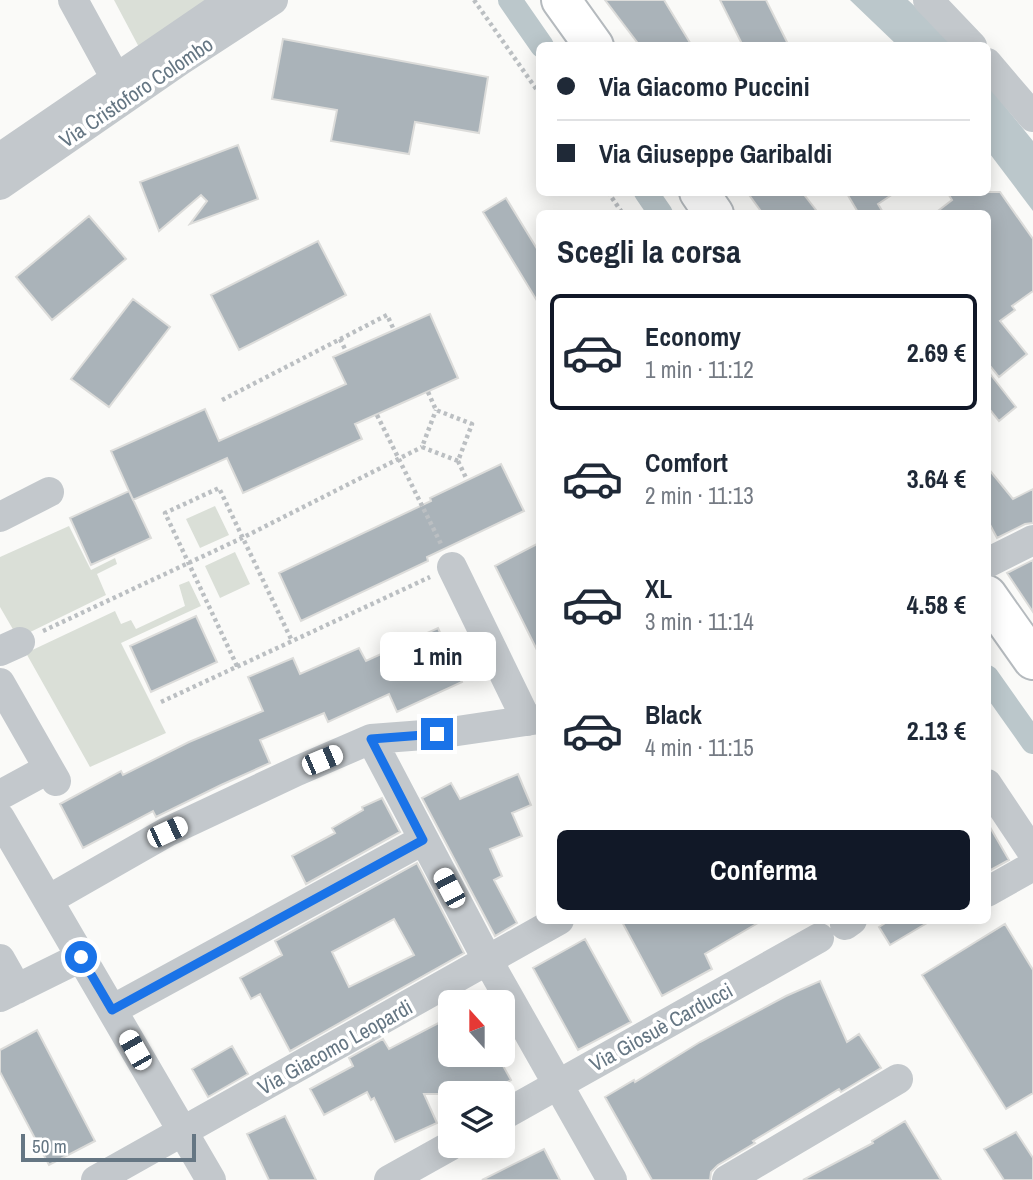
<!DOCTYPE html>
<html lang="it">
<head>
<meta charset="utf-8">
<style>
  body { margin:0; font-family:"Archivo Narrow",sans-serif; background:#f6f6f7; color:#1f2937; height:100vh; display:flex; flex-direction:column; font-size:26px; white-space:nowrap }
  * { box-sizing:border-box; margin:0 }
  p { font-size:23px; color:#747a83 }
  .icon { flex:none; width:38px; height:38px; fill:none; stroke:currentColor; stroke-width:2; stroke-linecap:round; stroke-linejoin:round }
  .map { position:relative; flex:1; overflow:hidden }
  .sheet { position:absolute; left:536px; top:210px; width:455px; height:714px; display:flex; flex-direction:column; background:#fff; border-radius:10px; box-shadow:0 4px 18px #0003 }
  .sheet>* { flex:none }
  .banner { position:absolute; left:536px; top:42px; width:455px; height:154px; border-radius:10px; box-shadow:0 4px 18px #0003; display:grid; align-content:center; height:154px; padding:0 21px; background:#fff }
  .needle { width:46px; rotate:339deg }
  .buttons { position:absolute; left:438px; top:990px; display:grid; gap:14px }
  .buttons a { display:grid; place-items:center; width:77px; height:77px; border-radius:10px; background:#fff; box-shadow:0 4px 18px #0003; font-size:35px }
  .scale { position:absolute; left:21px; bottom:18px; width:175px; box-sizing:border-box; padding-left:7px; border:4px solid #657683; border-top:0; font-size:19px; line-height:24px; white-space:nowrap; color:#657683; -webkit-text-stroke:5px #fff; paint-order:stroke }
  .end { position:absolute; width:32px; height:32px; margin:-16px; border:9px solid #1a73e8; background:#fff; box-shadow:0 0 0 4px #fff }
  .from { border-radius:50% }
  .bubble { position:absolute; height:49px; border-radius:10px; background:#fff; box-shadow:0 4px 18px #0003; font-size:23px; font-weight:700; line-height:49px; text-align:center }
  .car { position:absolute; width:21px; height:42px; margin:-21px -10px; border-radius:9px; box-shadow:0 0 5px 2px #0007; background:linear-gradient(#fff 24%,#345 0 40%,#fff 0 76%,#345 0 86%,#fff 0) }
  .banner b { display:flex; align-items:center; gap:24px; height:66px; font-size:26px }
  .banner b+b { border-top:2px solid #e0e1e3 }
  .banner i { width:18px; height:18px; background:#1f2937 }
  ul { padding:0; list-style:none }
  li { display:flex; align-items:center; gap:21px; height:116px; margin:0 14px 10px; padding:0 7px; border:4px solid transparent; border-radius:10px }
  li div { flex:1 }
  li b { display:block; font-size:26px }
  li em { font-style:normal; font-weight:700 }
  li.on { border-color:#111827 }
  li>.icon { width:63px; height:63px; stroke-width:1.5 }
  h2 { padding:0 21px; font-size:32px; line-height:84px }
  .primary-button { display:flex; gap:14px; margin-top:auto; padding:14px 21px }
  .primary-button a { flex:1; height:80px; border-radius:10px; background:#111827; color:#fff; font-size:28px; font-weight:700; line-height:80px; text-align:center }
  .map>svg:first-child { display:block }
  .green { fill:#dadfd7 }
  .water { fill:#bbc7cb }
  .lines { fill:none; stroke-linecap:round; stroke-linejoin:round }
  .canal { stroke:#bbc7cb; stroke-width:24 }
  .building { fill:#aab3b9; stroke:#dcdcda; stroke-width:2; fill-rule:evenodd }
  .major-casing { stroke:#b5babe; stroke-width:42 }
  .path { stroke:#bbbfc2; stroke-width:4.5; stroke-dasharray:3.5 3.5; stroke-linecap:butt }
  .minor { stroke:#c3c8cc; stroke-width:30 }
  .major { stroke:#fff; stroke-width:38 }
  .route { stroke:#1a73e8; stroke-width:9 }
  .labels { text-anchor:middle; dominant-baseline:central; stroke-width:7; stroke-linejoin:round; paint-order:stroke }
  .street-label { font-size:21px; fill:#657683; stroke:#fff }
</style>
</head>
<body>
<div class="map">
<svg width="1033" height="1180" viewBox="0 0 1033 1180">
  <rect width="100%" height="100%" fill="#fafaf8"/>
  <path class="green" d="M114 0H216L141 51Z
    M215 506 229 535 200 548 186 519Z
    M69 526 91 570 115 558 117 564 97 574 106 595 18 638 0 607V557Z
    M235 552 250 584 220 598 205 566Z
    M189 581 201 606 121 643 166 733 90 767 26 653 115 611 121 624 131 620 136 629 185 606 179 585Z"/>
  <path class="water" d="M850 0H908L944 33 954 45H897Z
    M987 84 1033 141V211L987 150Z"/>
  <g class="lines">
    <path class="canal" d="M510 0 542 46
      M646 192 661 214
      M987 677 1033 742"/>
  </g>
  <path class="building" d="M605 0H664L692 46H640Z
    M720 0H766L789 46H743Z
    M283 39 488 77 479 133 415 122 409 154 331 141 337 110 272 99Z
    M238 145 258 199 190 224 207 201 201 195 159 231 140 182Z
    M747 192H802L819 214H763Z
    M846 192H896L878 204 884 214H859Z
    M947 192H1000L1033 239V291L1012 306 1015 310 1000 321 1027 354 999 377 987 362V214H934L952 200Z
    M506 198 539 252V304L483 212Z
    M89 216 126 259 52 320 16 277Z
    M318 241 346 295 239 350 211 295Z
    M133 299 170 327 109 407 71 379Z
    M430 314 458 378 355 424 362 439 243 493 227 458 133 500 111 451 205 409 219 441 346 384 333 357Z
    M987 370 1016 407 999 421 987 406Z
    M501 464 524 511 427 557 428 561 301 621 279 573 431 501 430 498Z
    M987 467 1013 499 1033 489V523L1025 524 997 538 987 519Z
    M129 491 151 538 91 565 70 518Z
    M539 543V654L495 566Z
    M1033 560V612L1007 573Z
    M196 616 217 662 151 692 130 646Z
    M438 628 462 682 397 712 389 694 328 722 324 713 260 740 270 763 221 785 156 817 153 811 83 848 60 804 121 771 123 775 189 742 263 711 248 677 293 658 300 674 359 648 366 661Z
    M518 774 531 805 512 813 522 836 490 849 502 876 494 880 517 923 495 936 422 798 451 783 460 799Z
    M382 798 400 832 306 884 292 856 335 833 332 828 363 810 362 807Z
    M987 822 1009 860 987 872Z
    M417 863 464 953 290 1051 260 994 251 999 240 978 282 955 275 941ZM394 919 414 955 349 987 332 952Z
    M621 920H763L705 954 712 969 662 996Z
    M890 920H932L890 945 879 927Z
    M1005 924 1033 970V1093L1006 1109 922 975Z
    M585 939 631 1022 578 1050 533 968Z
    M820 981 847 1042 859 1034 881 1068 841 1092 839 1089 753 1141 755 1143 718 1165 711 1172 710 1180H652L605 1097 634 1080 635 1082 700 1042 786 996Z
    M450 1017V1055H497L511 1080 486 1094H424L437 1123 395 1142 374 1098 371 1100 367 1092 324 1115 310 1089 353 1066 349 1058 383 1039 389 1049Z
    M37 1030 95 1141 49 1165 0 1072V1050Z
    M232 1046 248 1074 208 1097 192 1069Z
    M285 1116 316 1180H269L247 1134Z
    M905 1121 941 1180H803L873 1143 872 1141Z
    M1016 1132 1033 1158V1180H1004L984 1149Z
    M544 1149 560 1180H482Z"/>
  <g class="lines">
    <g class="major-casing">
      <path id="major" d="M561 0 594 46
        M699 192 714 214
        M987 595 1033 660"/>
    </g>
    <path class="path" d="M474 0 539 93
      M608 192 623 214
      M340 339 346 351
      M428 392 436 410 472 424 458 461 422 447 436 410
      M222 400 387 315 394 330
      M377 415 442 546
      M458 461 467 480
      M43 631 242 538 422 447
      M237 666 165 513 219 488 292 641
      M161 702 430 577"/>
    <path class="minor" d="M73 0 126 97
      M928 0 972 46
      M987 63 1033 117
      M0 158 231 0
      M0 185 181 60 273 0
      M0 517 49 492
      M987 563 1033 540
      M452 567 527 721
      M0 651 20 642
      M0 683 56 781
      M371 739 488 961 612 1180
      M987 784 1033 853
      M0 795 48 769
      M0 818 211 1180
      M987 892 1033 866
      M48 900 167 832 297 771 371 739 437 734 539 719
      M845 925 852 920
      M0 959 17 989
      M0 997 81 957
      M112 1010 423 840
      M502 1116 819 938
      M96 1180 559 920
      M389 1180 450 1146
      M727 1180 898 1079"/>
    <use href="#major" class="major"/>
  </g>
  <g class="lines">
    <path class="route" d="M81 957 112 1010 423 840 371 739 437 734"/>
  </g>
  <g class="labels">
    <g class="street-label">
      <text transform="translate(136 92) rotate(-34)">Via Cristoforo Colombo</text>
      <text transform="translate(661 1027) rotate(-29)">Via Giosuè Carducci</text>
      <text transform="translate(335 1047) rotate(-29)">Via Giacomo Leopardi</text>
    </g>
  </g>
</svg>
<div class="buttons">
<a><svg class="needle" viewBox="-14 -14 28 28"><path d="M0-13l5 13h-10z" fill="#e53935"/><path d="M0 13l5-13h-10z" fill="#747a83"/></svg></a>
<a><svg class="icon" aria-label="layers" viewBox="0 0 24 24"><path d="M12 4l9 5-9 5-9-5zM3 14l9 5 9-5"/></svg></a>
</div>
<div class="scale">50 m</div>
<i class="end from" style="left:81px;top:957px"></i>
<i class="end" style="left:437px;top:734px"></i>
<div class="bubble" style="left:380px;top:632px;width:116px">1 min</div>
<i class="car" style="left:322px;top:760px;rotate:67deg"></i>
<i class="car" style="left:167px;top:832px;rotate:65deg"></i>
<i class="car" style="left:449px;top:888px;rotate:332deg"></i>
<i class="car" style="left:135px;top:1050px;rotate:330deg"></i>
<div class="banner">
<b><i class="from"></i>Via Giacomo Puccini</b>
<b><i></i>Via Giuseppe Garibaldi</b>
</div>
<section class="sheet">
<h2>Scegli la corsa</h2>
<ul>
<li class="on"><svg class="icon" aria-label="car" viewBox="0 0 24 24"><path d="M5 17H2v-5l4-1 3-4h7l3 4 3 1v5h-3M9 17h6M6 11h13"/><circle cx="7" cy="17" r="2"/><circle cx="17" cy="17" r="2"/></svg><div><b>Economy</b><p>1 min · 11:12</p></div><em>2.69 €</em></li>
<li><svg class="icon" aria-label="car" viewBox="0 0 24 24"><path d="M5 17H2v-5l4-1 3-4h7l3 4 3 1v5h-3M9 17h6M6 11h13"/><circle cx="7" cy="17" r="2"/><circle cx="17" cy="17" r="2"/></svg><div><b>Comfort</b><p>2 min · 11:13</p></div><em>3.64 €</em></li>
<li><svg class="icon" aria-label="car" viewBox="0 0 24 24"><path d="M5 17H2v-5l4-1 3-4h7l3 4 3 1v5h-3M9 17h6M6 11h13"/><circle cx="7" cy="17" r="2"/><circle cx="17" cy="17" r="2"/></svg><div><b>XL</b><p>3 min · 11:14</p></div><em>4.58 €</em></li>
<li><svg class="icon" aria-label="car" viewBox="0 0 24 24"><path d="M5 17H2v-5l4-1 3-4h7l3 4 3 1v5h-3M9 17h6M6 11h13"/><circle cx="7" cy="17" r="2"/><circle cx="17" cy="17" r="2"/></svg><div><b>Black</b><p>4 min · 11:15</p></div><em>2.13 €</em></li>
</ul>
<div class="primary-button"><a>Conferma</a></div>
</section>
</div>
</body>
</html>
